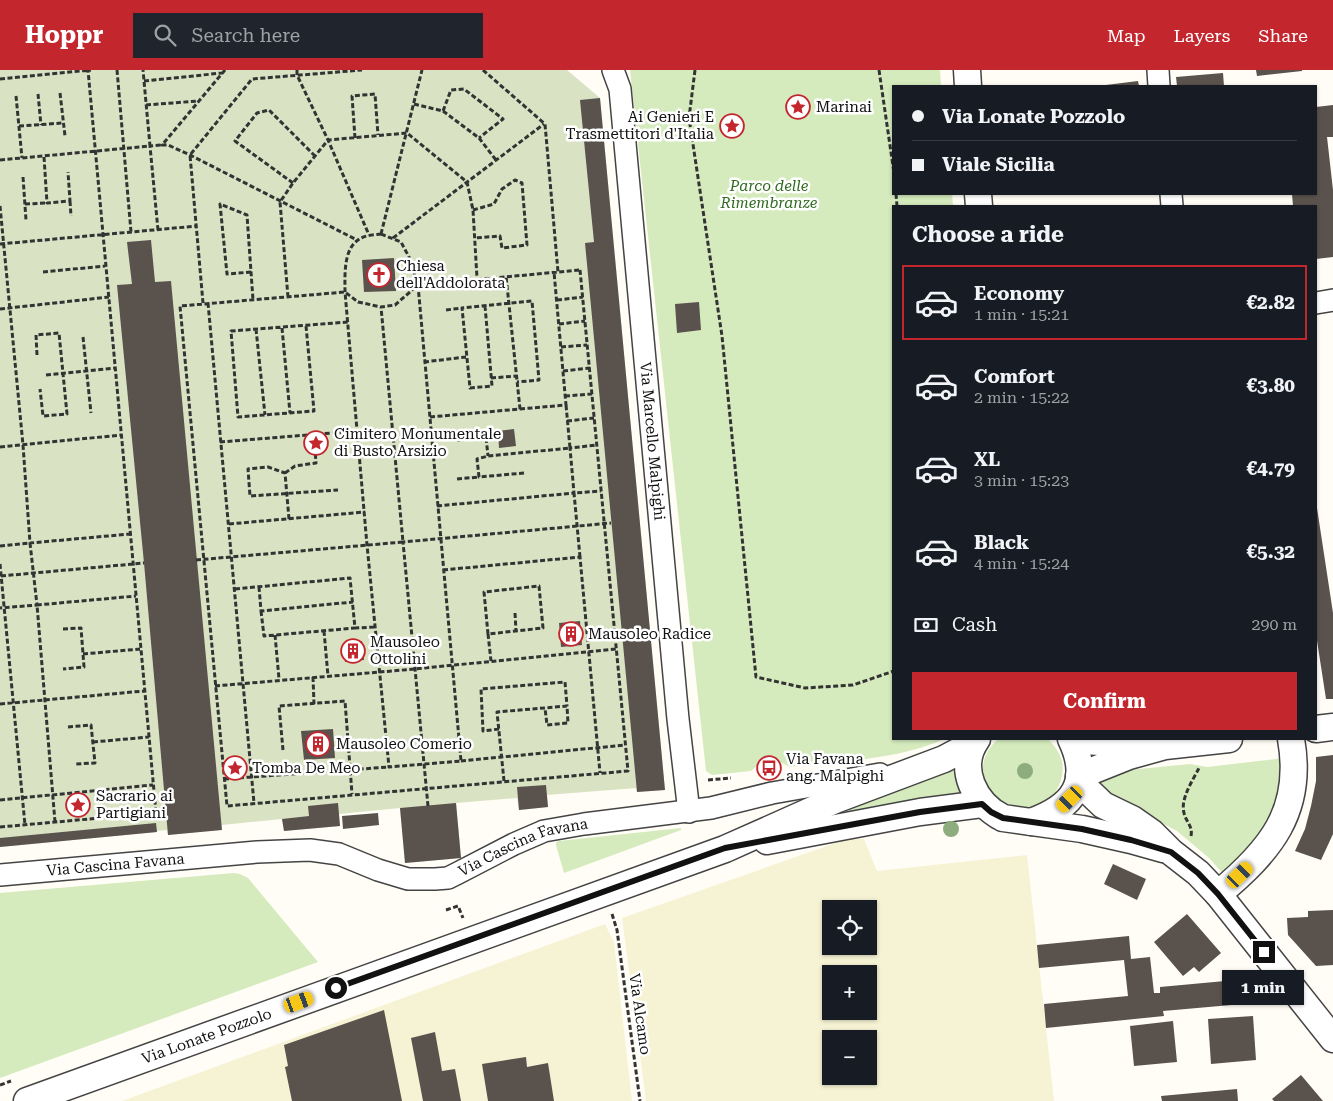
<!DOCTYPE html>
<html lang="en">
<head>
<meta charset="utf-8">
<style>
  body { margin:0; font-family:"Roboto Serif",serif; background:#20242c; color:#f1f3f6; height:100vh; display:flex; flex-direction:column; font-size:19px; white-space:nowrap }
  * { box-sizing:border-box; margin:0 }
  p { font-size:16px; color:#9ea1a6 }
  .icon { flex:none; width:28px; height:28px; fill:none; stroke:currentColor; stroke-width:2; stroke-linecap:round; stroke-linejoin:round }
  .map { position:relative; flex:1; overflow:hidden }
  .sheet { position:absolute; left:892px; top:135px; width:425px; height:535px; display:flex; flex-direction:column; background:#171b24; border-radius:0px; box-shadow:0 1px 4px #0004 }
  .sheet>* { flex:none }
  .guide { position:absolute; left:892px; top:15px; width:425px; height:110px; border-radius:0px; box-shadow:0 1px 4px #0004; display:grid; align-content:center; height:110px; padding:0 20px; background:#171b24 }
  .buttons { position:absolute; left:822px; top:830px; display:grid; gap:10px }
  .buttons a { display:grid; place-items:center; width:55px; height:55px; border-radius:0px; background:#171b24; box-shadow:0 1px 4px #0004; font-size:25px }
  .end { position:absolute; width:22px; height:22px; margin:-11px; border:6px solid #111; background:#fff; box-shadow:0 0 0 2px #fff }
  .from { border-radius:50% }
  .bubble { position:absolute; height:35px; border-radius:0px; background:#171b24; box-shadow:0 1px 4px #0004; font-size:16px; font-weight:700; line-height:35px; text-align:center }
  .car { position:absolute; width:15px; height:30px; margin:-15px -8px; border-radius:6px; box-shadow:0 0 4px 1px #0007; background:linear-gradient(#f5c518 24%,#345 0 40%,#f5c518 0 76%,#345 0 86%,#f5c518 0) }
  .guide b { display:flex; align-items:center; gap:18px; height:48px; font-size:19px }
  .guide b+b { border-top:1px solid #363941 }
  .guide i { width:12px; height:12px; background:#f1f3f6 }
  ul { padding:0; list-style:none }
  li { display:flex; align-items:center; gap:15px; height:75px; margin:0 10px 8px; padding:0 10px; border:2px solid transparent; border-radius:0px }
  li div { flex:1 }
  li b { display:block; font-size:19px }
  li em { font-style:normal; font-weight:700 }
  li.active { border-color:#c4262e }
  li>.icon { width:45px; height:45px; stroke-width:1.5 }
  h2 { padding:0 20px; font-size:22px; line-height:60px }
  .pay { display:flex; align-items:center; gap:12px; height:55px; padding:0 20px; font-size:19px }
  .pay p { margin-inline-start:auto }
  .action { display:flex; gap:10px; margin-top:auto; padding:10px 20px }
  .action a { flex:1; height:58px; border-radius:0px; background:#c4262e; color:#fff; font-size:20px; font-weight:700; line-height:58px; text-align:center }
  header { display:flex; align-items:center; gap:30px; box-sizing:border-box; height:70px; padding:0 25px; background:#c4262e; color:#fff }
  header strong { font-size:24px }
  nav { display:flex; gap:28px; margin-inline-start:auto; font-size:18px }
  .search { width:350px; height:45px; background:#20242c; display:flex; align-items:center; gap:12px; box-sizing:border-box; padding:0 18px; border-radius:0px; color:#9ea1a6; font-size:19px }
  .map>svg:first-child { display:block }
  .farmland { fill:#f6f3d4; fill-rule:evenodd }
  .green { fill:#d5ebbd }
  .cemetery { fill:#d9e3c4 }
  .building { fill:#5a524d }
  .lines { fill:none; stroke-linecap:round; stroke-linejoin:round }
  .minor-casing { stroke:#444; stroke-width:24 }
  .tertiary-casing { stroke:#444; stroke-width:29 }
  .path { stroke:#333; stroke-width:3; stroke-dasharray:5 2.5; stroke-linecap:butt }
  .minor { stroke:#fff; stroke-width:21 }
  .tertiary { stroke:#fff; stroke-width:26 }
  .tree { fill:#8dad7f }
  .route { stroke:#111; stroke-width:6 }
  .labels { text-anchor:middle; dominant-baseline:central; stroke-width:5; stroke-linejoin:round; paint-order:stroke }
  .poi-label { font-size:15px; fill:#111; stroke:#fff; text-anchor:start }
  .park-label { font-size:15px; font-style:italic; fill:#2f6b1f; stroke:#fff }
  .street-label { font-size:15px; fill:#111; stroke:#fff }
</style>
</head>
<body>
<header>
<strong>Hoppr</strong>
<div class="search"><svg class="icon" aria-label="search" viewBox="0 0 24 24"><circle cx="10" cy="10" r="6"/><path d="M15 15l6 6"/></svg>Search here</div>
<nav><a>Map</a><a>Layers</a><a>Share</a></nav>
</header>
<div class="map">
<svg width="1333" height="1031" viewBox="0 0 1333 1031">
  <rect width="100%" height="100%" fill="#fffdf5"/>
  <path class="farmland" d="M847 769H864L877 801 1027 785 1054 1031H646L622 848ZM831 839H869V876H831ZM831 904H869V941H831ZM831 969H869V1006H831Z
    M605 854 614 872 632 1031H122Z"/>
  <path class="green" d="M630 0H940L941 16H894V124H952L953 136H894V669H944L942 670C895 690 840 691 790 697L780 692 759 694 751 701 712 705 706 701Z
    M998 669H1048C1060 681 1066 693 1061 710 1040 773 947 717 998 669Z
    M1284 688 1283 719 1266 757 1225 806 1209 788 1177 761 1147 745 1108 727 1097 710 1119 701 1190 694 1207 697Z
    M958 692 963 726 847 743 850 738Z
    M681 758V760L564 803 556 775V772L559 771Z
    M234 803 240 804 248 808 318 892 0 1008V823Z"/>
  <path class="cemetery" d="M0 0H567L600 28 665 720 637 722 636 718 547 725 548 737 519 740 517 728 456 733 461 788 405 793 400 738 339 744 340 756 284 761 282 749 222 755 219 760 168 765 167 760 157 761V762L0 777Z"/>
  <path class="building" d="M1256 0H1302V1L1257 6Z
    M1223 3 1224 16H1177L1176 7Z
    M1138 11 1139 16H1106V15Z
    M600 28 665 720 637 722 585 173 594 172 580 30Z
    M1333 35V67H1327L1333 120V187L1316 189V136H1293L1292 124H1316V37Z
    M151 170 155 212 171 211 222 760 168 765 144 493 117 215 132 214 127 172Z
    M394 188 396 221 364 222 362 190Z
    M699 232 701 260 677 263 675 234Z
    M514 359 516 376 499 378 498 361Z
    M1317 438 1333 543V629H1326L1316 564Z
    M580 551 582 575 561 577 559 553Z
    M362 571 364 590 345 592 343 573Z
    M333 659 335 688 304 690 301 661Z
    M1333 685V764L1321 790 1295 781 1305 759 1311 736 1316 711V687Z
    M546 715 548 737 519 740 517 717Z
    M338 733 340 756 284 761 282 749 309 746 308 736Z
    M456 733 461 788 405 793 400 738Z
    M378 743 379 755 343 759 342 746Z
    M156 753 157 762 0 777V768Z
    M1113 794 1146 809 1137 830 1104 814Z
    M1333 840V895L1316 896 1288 865 1287 848 1308 847V841Z
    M1187 844 1221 883 1199 902 1194 897 1183 906 1154 872Z
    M1129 866 1131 889 1150 887 1154 923H1160V917L1236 910 1254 933 1163 941 1164 946 1046 958 1044 934 1128 926 1124 890 1039 898 1037 875Z
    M384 940 402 1031H292L285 997 288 996 284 975Z
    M1253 946 1256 990 1211 994 1208 949Z
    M1173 951 1177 992 1134 996 1130 956Z
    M435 962 442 1001 455 999 461 1031H423L411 968Z
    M526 987 527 997 548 993 554 1031H488L482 994Z
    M1301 1005 1323 1031H1274L1272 1029Z
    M1237 1019 1238 1031H1162L1161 1026Z"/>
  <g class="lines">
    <g class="minor-casing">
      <g id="minor">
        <path id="s1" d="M613 0 620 19 678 649 689 742"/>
        <path d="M1158 0 1159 16"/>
        <path d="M1171 124 1172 136"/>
        <path d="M1316 233 1333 230"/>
        <path id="s2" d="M0 805 257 782 310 780 339 784 378 800 408 809H435L448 808 458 803 514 774 544 761 584 754 711 738 772 723 880 704"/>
      </g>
    </g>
    <g class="tertiary-casing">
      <g id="tertiary">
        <path d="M967 0 968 16"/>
        <path d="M978 124 979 136"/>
        <path d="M1316 659 1333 657"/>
        <path d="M977 669C956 698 975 734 1003 748L1082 759 1131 770 1163 779"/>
        <path d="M1076 669 1084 671 1146 675"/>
        <path d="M1079 706 1129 686 1165 676 1229 669"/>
        <path d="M1079 712 1103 735 1132 749 1152 763 1171 782 1198 803 1218 824 1333 969"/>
        <path d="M1031 752C1073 737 1092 713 1071 669"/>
        <path d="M767 771 920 742 982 734"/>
        <path d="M1218 824C1270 781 1304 741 1291 669"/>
        <path id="s3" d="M27 1031 725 779 835 730 944 689 974 673"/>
      </g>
    </g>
    <path class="path" d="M117 0 131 162
      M225 0 162 75H168L190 85 357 170
      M297 0V5L328 70 369 165
      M483 0 545 54 558 202
      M695 0 689 48 722 266 756 607 805 618 853 615 894 601
      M879 0 894 103
      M0 9 91 0
      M144 11 222 3
      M60 23 65 66
      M38 24 41 55
      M16 26 22 88
      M414 34 443 41 451 20 464 19 503 49 479 68
      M146 35 198 31
      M443 41 479 68 496 90
      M19 56 63 53
      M355 68 352 26 375 24 378 65
      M44 87 47 133 70 131 68 102
      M0 90 150 76 143 0
      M23 107 26 150
      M293 113 235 71 257 43 269 40 314 85
      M896 124 897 136
      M70 131 71 146
      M25 134 47 133
      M0 136 23 375 30 473 130 464
      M473 140 494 134 502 119 515 110 522 113 527 175 502 178 500 166 475 168
      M158 160 150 76 162 75
      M381 164 401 172 409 187 418 215 461 691 389 697 367 475 345 222C345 207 343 180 358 170 364 165 374 165 381 164Z
      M381 164 422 0
      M393 168 544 54
      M0 174 197 156
      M580 200 628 701 227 736 180 236 345 222 358 232 381 237 395 235 418 215Z
      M43 202 105 196
      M251 202 227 204 220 134 247 145 253 230
      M288 227 280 132 293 113 328 70 407 63 467 112 473 140 477 208
      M557 230 583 227
      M203 233 190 85 252 9 362 0
      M208 233 254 733
      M485 236 492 316 470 318 462 238 532 231 539 310 517 312
      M0 239 109 227
      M446 240 462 238
      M559 254 585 251
      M306 256 314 341 238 347 231 261 348 252
      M282 258 290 343
      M256 259 265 345
      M83 267 91 343
      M561 277 587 275
      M37 285 36 265 59 263 67 344 43 346 40 319
      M424 292 466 287
      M563 301 590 298
      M46 305 115 298
      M491 308 516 306
      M565 326 592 324
      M520 339 566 335 554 202
      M430 347 520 339 506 206
      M567 351 594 348
      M457 370 486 367 488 386
      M220 372 357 361
      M0 377 121 365
      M285 403 295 396 316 393 314 365
      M524 403 479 407 477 389 488 386 570 378 566 335
      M457 409 479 407
      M437 436 574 423 570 378 597 375
      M289 449 285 403 268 397 248 399 250 426 338 420
      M229 454 365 442
      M0 476 30 473 37 535 0 538
      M580 487 574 423 601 421
      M196 490 403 472 381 237
      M0 494 25 755
      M443 500 580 487 600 703
      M1 506 144 493
      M259 517 261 541 353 532
      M235 519 350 508 355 558 375 557
      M261 541 264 566 355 558
      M515 543 516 561
      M63 559 81 558 84 597 63 599
      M324 561 328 606
      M488 564 484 522 539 516 543 558 488 564 491 591
      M275 565 279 609
      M83 584 140 579
      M313 607 314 634
      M215 616 415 599 616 579
      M0 634 144 621
      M68 657 91 655 95 693 76 694
      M499 659 483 661 481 619 565 612 567 636
      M93 672 149 667
      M283 680 279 636 345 631 352 724
      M461 691 625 675
      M224 709 389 697
      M708 710 731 708
      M504 711 497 642 567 636 568 653 547 655 545 638
      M0 730 153 715
      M428 736 403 472 611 453
      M55 752 37 535 136 526
      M0 757 156 743 88 0
      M1191 766C1193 756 1186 752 1184 743 1180 729 1193 710 1199 698
      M446 840 458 836 463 848
      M612 844 617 860 640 1031
      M0 1015 11 1011"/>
    <use href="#minor" class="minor"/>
    <use href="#tertiary" class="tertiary"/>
  </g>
  <g class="tree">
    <circle cx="1025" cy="701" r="8"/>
    <circle cx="951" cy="759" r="8"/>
  </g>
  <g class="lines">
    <path class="route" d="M336 918 725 778 920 742 982 734 991 742 1003 748 1082 759 1131 770 1171 782 1198 803 1218 824 1264 882"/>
  </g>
  <defs>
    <g id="sight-ring" transform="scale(1.25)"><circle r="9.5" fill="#fff" stroke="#c4262e" stroke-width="1.5"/><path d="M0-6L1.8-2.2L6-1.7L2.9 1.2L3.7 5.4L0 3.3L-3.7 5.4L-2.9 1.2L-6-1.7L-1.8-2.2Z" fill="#c4262e"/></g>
    <g id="church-ring" transform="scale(1.25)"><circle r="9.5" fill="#fff" stroke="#c4262e" stroke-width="1.5"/><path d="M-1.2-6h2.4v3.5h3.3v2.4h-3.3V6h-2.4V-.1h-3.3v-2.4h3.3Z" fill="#c4262e"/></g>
    <g id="building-ring" transform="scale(1.25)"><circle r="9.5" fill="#fff" stroke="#c4262e" stroke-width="1.5"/><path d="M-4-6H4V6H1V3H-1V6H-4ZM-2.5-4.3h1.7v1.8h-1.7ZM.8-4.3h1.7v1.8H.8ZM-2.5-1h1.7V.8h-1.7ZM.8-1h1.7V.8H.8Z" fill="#c4262e"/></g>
    <g id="bus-ring" transform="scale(1.25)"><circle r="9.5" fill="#fff" stroke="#c4262e" stroke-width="1.5"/><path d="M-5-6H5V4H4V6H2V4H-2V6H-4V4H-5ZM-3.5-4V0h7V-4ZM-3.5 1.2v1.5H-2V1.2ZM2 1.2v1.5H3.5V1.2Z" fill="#c4262e"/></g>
  </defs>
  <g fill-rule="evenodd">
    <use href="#sight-ring" x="798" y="37"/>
    <use href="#sight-ring" x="732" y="56"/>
    <use href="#church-ring" x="379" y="205"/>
    <use href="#sight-ring" x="316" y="373"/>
    <use href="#building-ring" x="571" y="564"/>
    <use href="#building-ring" x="353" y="581"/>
    <use href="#building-ring" x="318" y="674"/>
    <use href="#sight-ring" x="235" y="698"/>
    <use href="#bus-ring" x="769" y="698"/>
    <use href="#sight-ring" x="78" y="735"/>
  </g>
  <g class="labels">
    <g class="poi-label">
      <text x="816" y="37">Marinai</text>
      <text x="714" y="47" text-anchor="end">Ai Genieri E<tspan x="714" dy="17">Trasmettitori d'Italia</tspan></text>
      <text x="396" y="196">Chiesa<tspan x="396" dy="17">dell'Addolorata</tspan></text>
      <text x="334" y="364">Cimitero Monumentale<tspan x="334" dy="17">di Busto Arsizio</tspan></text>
      <text x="588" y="564">Mausoleo Radice</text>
      <text x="370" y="572">Mausoleo<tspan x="370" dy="17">Ottolini</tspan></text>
      <text x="336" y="674">Mausoleo Comerio</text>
      <text x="786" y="689">Via Favana<tspan x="786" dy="17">ang. Malpighi</tspan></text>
      <text x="252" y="698">Tomba De Meo</text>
      <text x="96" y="726">Sacrario ai<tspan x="96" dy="17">Partigiani</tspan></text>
    </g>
    <g class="park-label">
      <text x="769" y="116">Parco delle<tspan x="769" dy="17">Rimembranze</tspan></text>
    </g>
    <g class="street-label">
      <text stroke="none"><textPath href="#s1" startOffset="374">Via Marcello Malpighi</textPath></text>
      <text stroke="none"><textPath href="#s2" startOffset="536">Via Cascina Favana</textPath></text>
      <text stroke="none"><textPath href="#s2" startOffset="116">Via Cascina Favana</textPath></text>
      <text transform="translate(640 944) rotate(82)">Via Alcamo</text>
      <text stroke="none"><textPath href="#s3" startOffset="191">Via Lonate Pozzolo</textPath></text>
    </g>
  </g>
</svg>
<div class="buttons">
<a><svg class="icon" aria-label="locate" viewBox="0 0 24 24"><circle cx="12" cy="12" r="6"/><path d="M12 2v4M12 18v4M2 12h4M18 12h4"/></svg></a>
<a>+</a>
<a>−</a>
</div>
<i class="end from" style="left:336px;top:918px"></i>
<i class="end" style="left:1264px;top:882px"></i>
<div class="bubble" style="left:1222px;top:900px;width:82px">1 min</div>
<i class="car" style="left:1070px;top:729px;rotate:225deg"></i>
<i class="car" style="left:1240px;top:805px;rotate:46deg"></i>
<i class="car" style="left:299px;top:932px;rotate:70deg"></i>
<div class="guide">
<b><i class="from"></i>Via Lonate Pozzolo</b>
<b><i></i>Viale Sicilia</b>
</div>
<section class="sheet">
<h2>Choose a ride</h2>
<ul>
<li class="active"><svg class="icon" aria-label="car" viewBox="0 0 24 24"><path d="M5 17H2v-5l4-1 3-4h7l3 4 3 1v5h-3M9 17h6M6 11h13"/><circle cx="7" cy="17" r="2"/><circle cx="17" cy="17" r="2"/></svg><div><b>Economy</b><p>1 min · 15:21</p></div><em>€2.82</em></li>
<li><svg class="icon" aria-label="car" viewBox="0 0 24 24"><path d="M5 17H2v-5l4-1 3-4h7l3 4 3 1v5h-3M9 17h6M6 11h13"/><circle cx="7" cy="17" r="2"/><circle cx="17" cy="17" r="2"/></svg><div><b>Comfort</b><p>2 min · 15:22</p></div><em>€3.80</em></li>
<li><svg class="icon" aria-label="car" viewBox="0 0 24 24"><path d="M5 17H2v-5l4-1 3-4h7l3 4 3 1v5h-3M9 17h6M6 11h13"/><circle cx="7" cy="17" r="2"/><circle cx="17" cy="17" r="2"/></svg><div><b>XL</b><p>3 min · 15:23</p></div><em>€4.79</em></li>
<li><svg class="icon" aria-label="car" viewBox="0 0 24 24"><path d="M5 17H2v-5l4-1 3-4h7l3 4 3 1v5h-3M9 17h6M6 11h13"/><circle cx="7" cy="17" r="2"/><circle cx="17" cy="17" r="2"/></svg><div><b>Black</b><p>4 min · 15:24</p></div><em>€5.32</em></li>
</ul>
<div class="pay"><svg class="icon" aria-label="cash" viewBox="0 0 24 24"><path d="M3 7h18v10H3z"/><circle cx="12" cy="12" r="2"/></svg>Cash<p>290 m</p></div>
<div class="action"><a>Confirm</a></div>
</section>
</div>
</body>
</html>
